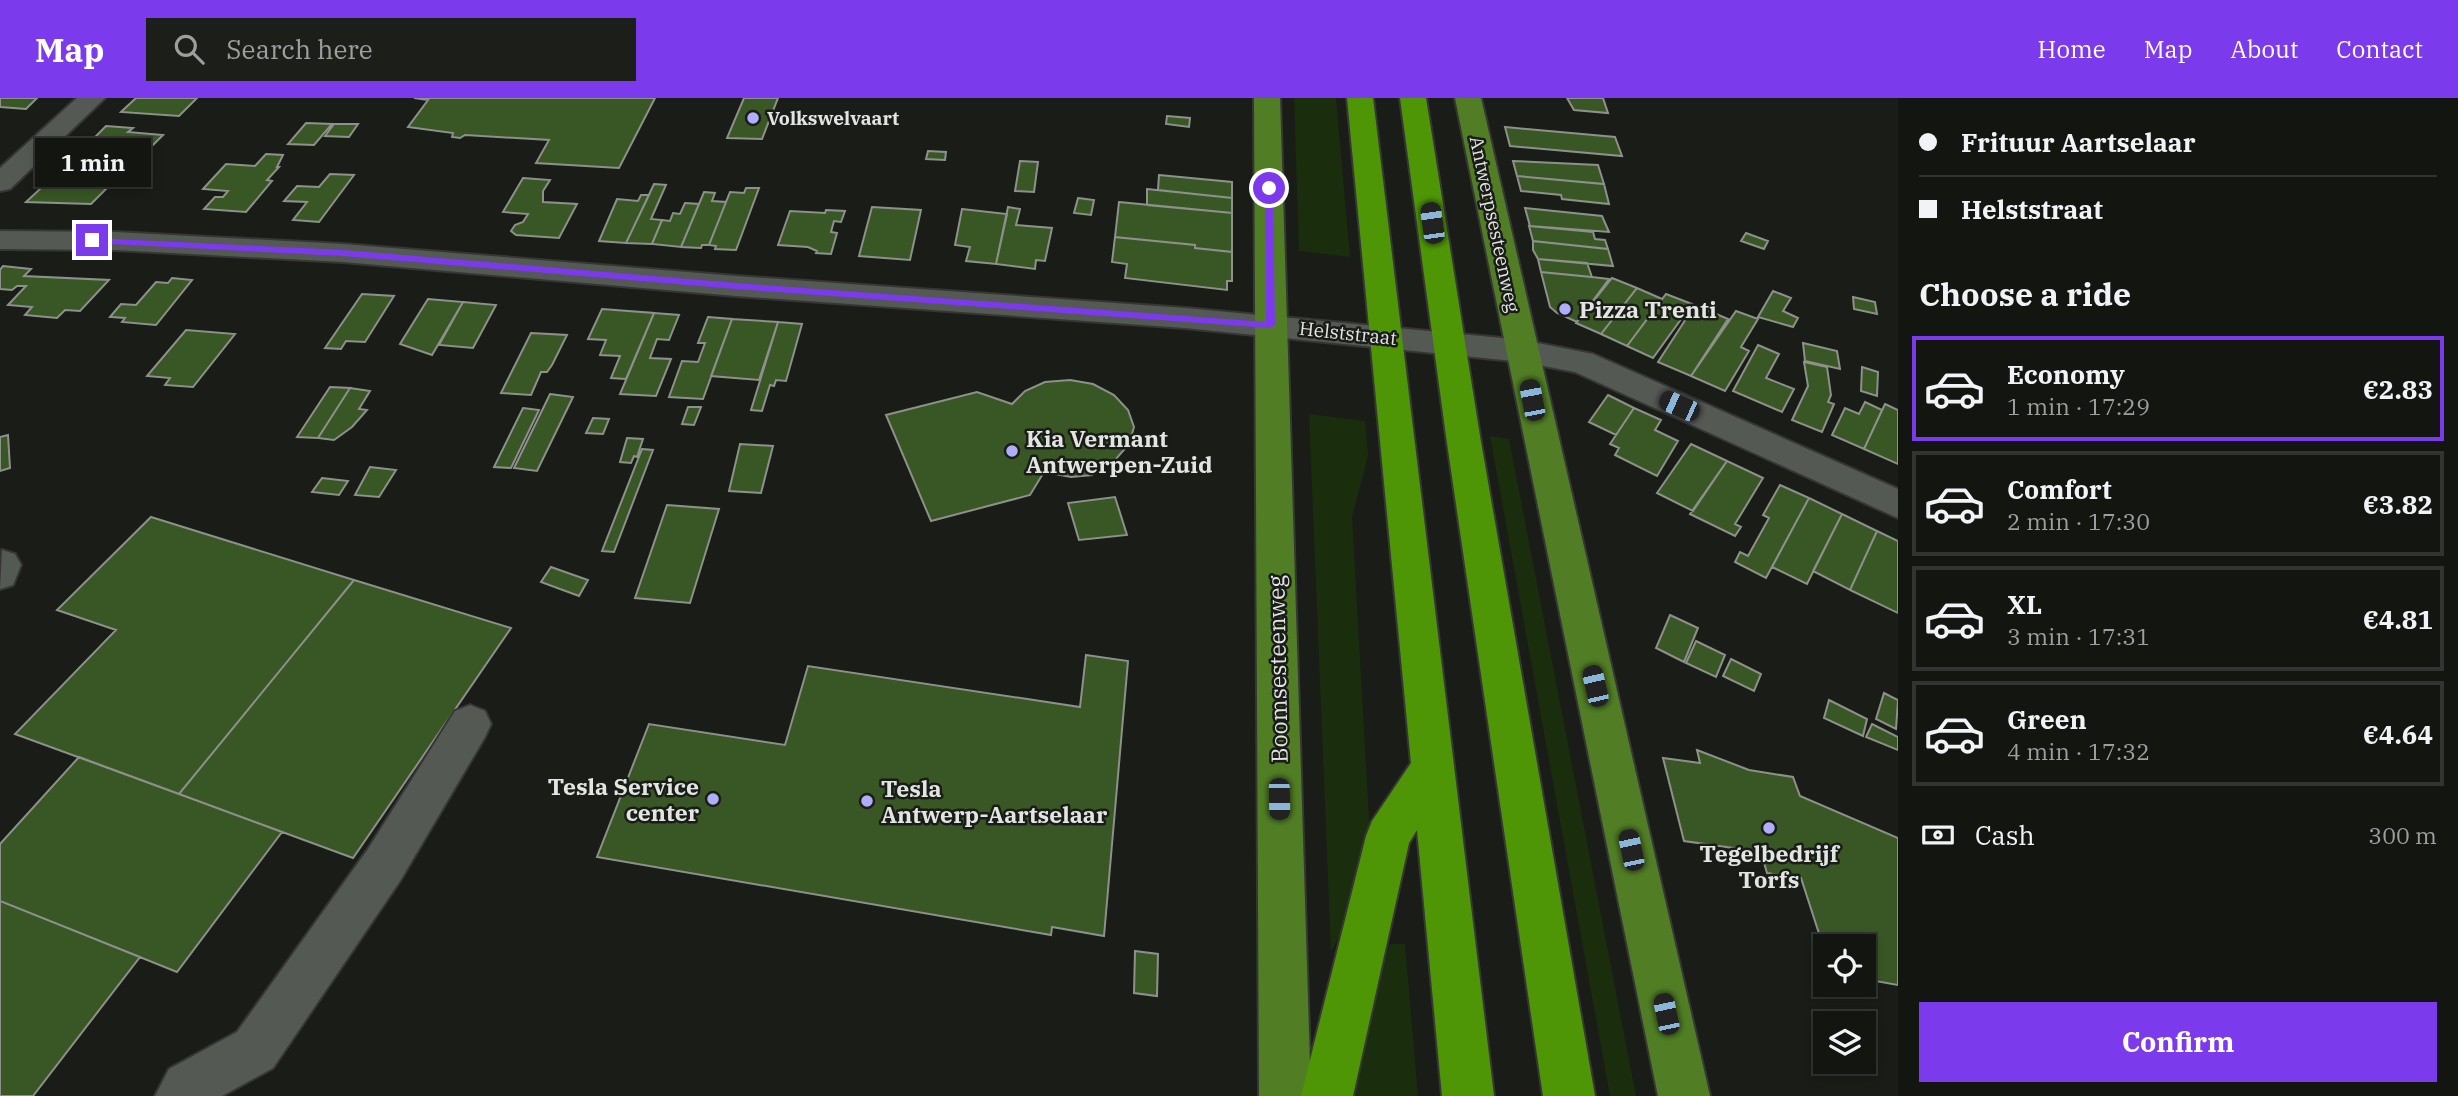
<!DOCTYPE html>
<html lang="en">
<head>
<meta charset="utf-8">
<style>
  body { margin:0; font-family:"IBM Plex Serif",serif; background:#1c1e1a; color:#f1f3f6; height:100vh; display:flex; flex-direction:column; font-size:26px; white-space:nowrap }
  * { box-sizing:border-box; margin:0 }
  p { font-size:23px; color:#9d9f9f }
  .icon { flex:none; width:38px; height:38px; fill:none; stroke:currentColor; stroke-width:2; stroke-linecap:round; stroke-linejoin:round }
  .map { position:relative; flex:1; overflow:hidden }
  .side { display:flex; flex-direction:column; background:#131511; width:560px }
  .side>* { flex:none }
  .hud { display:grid; align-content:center; height:154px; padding:0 21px; background:#131511 }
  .buttons { position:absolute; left:1813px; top:836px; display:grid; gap:14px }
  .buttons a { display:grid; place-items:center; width:63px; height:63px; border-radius:0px; background:#131511; box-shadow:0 4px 10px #0003,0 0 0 2px #323431; font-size:35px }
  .end { position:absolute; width:32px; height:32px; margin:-16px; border:9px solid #7c3aed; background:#fff; box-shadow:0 0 0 4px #fff }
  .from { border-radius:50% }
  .bubble { position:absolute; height:49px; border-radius:0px; background:#131511; box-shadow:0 4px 10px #0003,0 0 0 2px #323431; font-size:23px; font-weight:800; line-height:49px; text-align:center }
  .car { position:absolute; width:21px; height:42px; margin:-21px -10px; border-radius:9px; box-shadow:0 0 5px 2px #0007; background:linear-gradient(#222 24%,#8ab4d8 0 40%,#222 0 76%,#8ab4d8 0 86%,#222 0) }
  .hud b { display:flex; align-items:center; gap:24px; height:66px; font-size:26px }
  .hud b+b { border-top:2px solid #323431 }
  .hud i { width:18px; height:18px; background:#f1f3f6 }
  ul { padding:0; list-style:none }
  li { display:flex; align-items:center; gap:21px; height:105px; margin:0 14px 10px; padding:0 7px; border:4px solid #323431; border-radius:0px }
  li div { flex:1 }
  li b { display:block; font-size:26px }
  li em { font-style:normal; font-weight:800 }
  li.on { border-color:#7c3aed }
  li>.icon { width:63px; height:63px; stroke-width:1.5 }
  h2 { padding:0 21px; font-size:32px; line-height:84px }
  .pay { display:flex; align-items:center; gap:18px; height:77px; padding:0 21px; font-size:26px }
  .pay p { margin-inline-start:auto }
  .action { display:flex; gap:14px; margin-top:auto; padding:14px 21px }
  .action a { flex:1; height:80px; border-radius:0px; background:#7c3aed; color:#fff; font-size:28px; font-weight:800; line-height:80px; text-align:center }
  header { display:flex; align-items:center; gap:42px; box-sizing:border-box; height:98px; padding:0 35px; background:#7c3aed; color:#fff }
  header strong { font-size:33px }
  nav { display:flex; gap:38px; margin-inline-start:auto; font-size:24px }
  .search { width:490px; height:63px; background:#1c1e1a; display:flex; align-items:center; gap:18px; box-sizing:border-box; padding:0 24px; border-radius:0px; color:#9d9f9f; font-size:26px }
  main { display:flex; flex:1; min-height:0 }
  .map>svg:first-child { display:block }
  .green { fill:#1a2e0d }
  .building { fill:#385725; stroke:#8d908b; stroke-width:2 }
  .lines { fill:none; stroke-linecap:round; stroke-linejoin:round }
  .minor-casing { stroke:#363735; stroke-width:4 }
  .major-casing { stroke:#363735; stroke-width:4 }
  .highway-casing { stroke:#363735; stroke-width:4 }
  .minor { fill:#555954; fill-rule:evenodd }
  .major { fill:#517e25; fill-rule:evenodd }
  .highway { fill:#4e9606; fill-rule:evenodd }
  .route { fill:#7c3aed }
  .poi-dot { fill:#b0aefa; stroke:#191c17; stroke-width:2.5 }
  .labels { text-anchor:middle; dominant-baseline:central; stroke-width:5; stroke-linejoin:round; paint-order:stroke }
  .far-poi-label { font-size:19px; font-weight:bold; fill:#e3e5e2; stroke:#191c17; text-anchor:start }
  .far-street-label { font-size:19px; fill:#e3e5e2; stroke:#191c17 }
  .poi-label { font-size:23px; font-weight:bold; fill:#e3e5e2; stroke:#191c17; text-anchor:start }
  .street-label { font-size:23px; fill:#e3e5e2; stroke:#191c17 }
</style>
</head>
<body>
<header>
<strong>Map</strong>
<div class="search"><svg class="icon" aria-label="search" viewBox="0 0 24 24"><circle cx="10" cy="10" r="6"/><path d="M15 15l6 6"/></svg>Search here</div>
<nav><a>Home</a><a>Map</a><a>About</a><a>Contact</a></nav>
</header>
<main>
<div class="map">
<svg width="1898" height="998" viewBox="0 0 1898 998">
  <rect width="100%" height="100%" fill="#191c17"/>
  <path class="green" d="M1294 0H1336L1350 159 1299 153Z
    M1309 316 1365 323 1368 358 1352 419 1370 739 1352 812 1331 854Z
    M1490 338 1509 341 1636 998H1610Z
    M1390 846H1405L1418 998H1348L1360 929Z"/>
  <path class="building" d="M0 0H37L26 11 0 9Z
    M136 0H197L179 18 121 14Z
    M655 0 619 70 536 65 549 42 465 37 460 40 452 39 453 35 408 29 428 2 414 0Z
    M744 0H778L762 41 727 40Z
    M1567 0H1603L1608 15 1574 12Z
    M1167 18 1190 20 1189 29 1166 26Z
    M306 25 332 26 314 47 288 46Z
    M334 26H358L349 39 325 38Z
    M106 28 133 30 128 34 163 37 134 66 82 62 103 45 91 43Z
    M1505 29 1615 39 1622 58 1510 48Z
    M928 53 946 54 945 62 926 61Z
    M266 56 283 57 277 69H279L267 82 272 83 246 114 204 111 215 99H223L228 93 203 91 226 66 255 68Z
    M1020 63 1038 64 1034 94 1015 93Z
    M1513 63 1598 67 1604 86 1517 78Z
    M56 76 117 80 91 106 26 104Z
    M330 76 354 77 319 124 293 122 307 104 284 103 297 88 319 89Z
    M1159 77 1232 84V100L1158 92Z
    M1517 78 1604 86 1609 106 1562 101 1561 97 1521 93Z
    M523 80 550 82 543 93V104L577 106 559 140 516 137 511 133 515 127 523 124 528 116 503 114Z
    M654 86 666 87 651 121 662 122 652 146 626 145Z
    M746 90H759L736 152 715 151 716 148 709 147 730 94 744 95Z
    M1147 91 1232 100V115L1147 107Z
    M704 94 715 95 712 103 726 104 709 147H702L701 150 681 149Z
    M641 97H649L626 145 599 143 617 101 638 103Z
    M1078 100 1094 102 1091 117 1074 115Z
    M1119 104 1232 115V154L1195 150V147L1115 139Z
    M685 105 699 106 681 149 652 146 662 122 670 123 673 115 680 116Z
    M872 109 921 112 910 162 859 158Z
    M1008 109 1020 111 1016 127 1052 130 1045 163 1036 162 1035 171 996 166Z
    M1525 110 1602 118 1609 134 1530 128Z
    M962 111 1007 116 996 166 966 163 970 149 955 147Z
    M826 112 845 113 841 124 834 123 831 134 837 135 831 156 816 155 817 153 808 149 778 147 790 113 825 115Z
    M1529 128 1593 134 1595 141 1605 142 1608 151 1533 143Z
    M1746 135 1768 143 1764 151 1741 143Z
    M1115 139 1195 147V150L1232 154V183H1227V192L1125 180 1127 166 1112 164Z
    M1533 143 1608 151 1613 168 1538 161 1533 152Z
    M1538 161 1587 165 1592 179 1541 174Z
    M3 168 31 171 24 178 109 182 80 213 65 212 57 220 25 217 32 209 8 207 26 188H17L12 192 0 191V172Z
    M1541 174 1592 179 1609 181 1577 224 1557 215 1550 209Z
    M172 180 192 182 156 227 122 224 125 220 110 219 121 206 136 207 156 184 168 185Z
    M1612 180 1637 190 1601 236 1576 225Z
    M1637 190 1662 201 1627 248 1601 236Z
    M1773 193 1791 200 1783 213 1798 220 1793 229 1758 219Z
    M362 196 394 198 365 244 346 243 341 251 325 250Z
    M1666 196 1692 206 1653 260 1627 248Z
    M1853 199 1875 204 1877 216 1854 211Z
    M428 201 463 204 432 257 400 246Z
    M463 204 496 207 473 250 439 247Z
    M1695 207 1728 221 1691 278 1658 264Z
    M602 211 654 215 626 281 611 280 620 258 600 257 606 242 588 241Z
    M1736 213 1758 221 1741 249 1749 253 1725 293 1691 278Z
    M654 215 679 217 669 242 657 241 650 260 671 261 656 298 620 296Z
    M708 219 732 221 703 301 669 299 682 263 698 264 705 245H698Z
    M732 221 778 224 759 282 711 278Z
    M778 224 802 226 786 283 776 282 774 288 770 287 762 313 751 312Z
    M186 232 235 236 193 289 165 287 170 280 147 278Z
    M531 235 567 237 552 267 547 274H541L531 297 501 295Z
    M1803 245 1837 253 1840 271 1805 263Z
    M1758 247 1779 256 1766 280 1794 291 1782 314 1733 293Z
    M1804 264 1827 269 1831 297 1828 304 1834 306 1822 334 1792 322 1808 288Z
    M1862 269 1878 274 1877 298 1861 293Z
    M1070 282 1093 286 1114 297 1128 312 1134 329 1129 346 1116 361 1091 371 1092 377 1071 379 1044 374 1030 397 931 423 886 317 977 294 1012 306 1025 293 1045 284Z
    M330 289 350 290 318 340 297 339Z
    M350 290 370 293 359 311 367 312 352 329 334 342 318 340Z
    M550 296 573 299 537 373 514 370Z
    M1608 297 1634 310 1616 337 1589 324Z
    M1865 304 1882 312 1864 351 1832 337 1845 310 1859 316Z
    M1885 306 1898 312V366L1864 351Z
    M688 309H701L694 327 682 326Z
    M523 310 539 312 511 370 494 369Z
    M1634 310 1661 322 1655 332 1678 343 1657 378 1615 357 1619 350 1610 346Z
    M593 320 609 321 603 336 586 335Z
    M8 337 10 370 0 373V339Z
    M627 340 643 341 637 359 634 358 631 365 620 364Z
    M740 346 773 348 761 395 729 393Z
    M1691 346 1727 363 1693 413 1657 395Z
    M642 351 653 352 614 454 602 453Z
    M1727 363 1763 380 1735 426 1741 429 1735 438 1690 416Z
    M370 369 396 372 379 399 355 397Z
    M322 380 348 383 339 397 312 394Z
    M1780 387 1809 400 1766 480 1735 464 1740 454 1748 458 1769 420 1763 417Z
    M1115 399 1127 437 1079 442 1068 405Z
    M1809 400 1842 416 1807 486 1772 469Z
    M667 407 719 411 690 505 635 500Z
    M1842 416 1877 433 1850 492 1813 473Z
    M151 419 354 482 179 696 15 636 116 532 57 512Z
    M1877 433 1898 443V515L1850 492Z
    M551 469 588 482 579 498 541 484Z
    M354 482 511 530 353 760 179 696Z
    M1670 517 1698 530 1684 564 1656 550Z
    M1696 543 1725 557 1716 579 1686 565Z
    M1086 557 1128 563 1104 838 1052 829 1051 837 597 759 649 626 785 647 808 568 1080 609Z
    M1731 561 1761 576 1754 593 1723 578Z
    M1884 595 1898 602 1896 631 1876 621Z
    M1829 602 1867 621 1863 638 1824 620Z
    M1872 626 1898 639V652L1866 639Z
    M1697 652 1749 672 1793 679 1800 698 1898 740V887L1864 881V849H1825V854L1801 780 1767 775 1761 754 1684 743 1663 660 1700 665Z
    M79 659 282 734 177 874 0 803V746Z
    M0 803 140 859 33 998H0Z
    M1135 853 1158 856 1157 898 1134 895Z"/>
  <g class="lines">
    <g class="minor-casing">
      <path id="minor" d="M77 0H105L10 91 0 93V70Z
        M0 133 115 134 343 146 736 178 1185 210 1523 242 1593 256 1898 391V420L1575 274 1523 264 1185 230 736 198 343 164 115 152 0 151Z
        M2 452 15 456 21 467 13 487 0 491Z
        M470 607 485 613 491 626 485 639 400 783 273 970 222 998H155L169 971 237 934 368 751 455 613Z"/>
    </g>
    <g class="major-casing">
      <path id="major" d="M1254 0H1280L1311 998H1259Z
        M1455 0H1481L1710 998H1658Z"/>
    </g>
    <g class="highway-casing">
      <path id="highway" d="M1347 0H1373L1494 998H1442L1417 732 1409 745 1353 998H1301L1366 738 1372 723 1411 665Z
        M1400 0H1426L1480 338 1595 998H1543L1446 338Z"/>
    </g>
    <use href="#minor" class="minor"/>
    <use href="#major" class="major"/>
    <use href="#highway" class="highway"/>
  </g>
  <path class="route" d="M1269 87 1273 90 1275 227 1270 230 736 191 343 158 92 145 88 142 92 140 343 152 736 185 1266 224 1265 90Z"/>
  <g class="poi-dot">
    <circle cx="753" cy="20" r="7"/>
    <circle cx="1565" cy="211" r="7"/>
    <circle cx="1012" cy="353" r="7"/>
    <circle cx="713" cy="701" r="7"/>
    <circle cx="867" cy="703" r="7"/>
    <circle cx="1769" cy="730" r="7"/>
  </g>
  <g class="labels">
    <g class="far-poi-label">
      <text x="767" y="20">Volkswelvaart</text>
    </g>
    <g class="far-street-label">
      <text transform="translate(1495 126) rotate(78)">Antwerpsesteenweg</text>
      <text transform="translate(1348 235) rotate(6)">Helststraat</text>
    </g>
    <g class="poi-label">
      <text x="1579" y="211">Pizza Trenti</text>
      <text x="1026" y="340">Kia Vermant<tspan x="1026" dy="26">Antwerpen-Zuid</tspan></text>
      <text x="699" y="688" text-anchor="end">Tesla Service<tspan x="699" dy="26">center</tspan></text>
      <text x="881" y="690">Tesla<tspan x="881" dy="26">Antwerp-Aartselaar</tspan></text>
      <text x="1769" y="755" text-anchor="middle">Tegelbedrijf<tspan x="1769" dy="26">Torfs</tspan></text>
    </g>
    <g class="street-label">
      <text transform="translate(1277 571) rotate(-91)">Boomsesteenweg</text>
    </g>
  </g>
</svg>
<div class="buttons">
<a><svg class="icon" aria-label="locate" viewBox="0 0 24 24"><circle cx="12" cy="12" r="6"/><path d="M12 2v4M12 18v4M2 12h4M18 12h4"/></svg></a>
<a><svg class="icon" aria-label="layers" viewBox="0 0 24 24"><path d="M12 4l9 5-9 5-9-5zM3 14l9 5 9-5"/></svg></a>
</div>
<i class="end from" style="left:1269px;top:90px"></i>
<i class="end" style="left:92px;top:142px"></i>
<div class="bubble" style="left:35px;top:40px;width:116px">1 min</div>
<i class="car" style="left:1432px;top:125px;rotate:352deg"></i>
<i class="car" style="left:1532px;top:302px;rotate:349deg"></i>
<i class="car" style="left:1679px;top:308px;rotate:294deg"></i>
<i class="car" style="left:1595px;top:588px;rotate:347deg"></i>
<i class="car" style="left:1279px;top:701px;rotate:179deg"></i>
<i class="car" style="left:1631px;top:752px;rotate:348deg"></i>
<i class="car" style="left:1666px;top:916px;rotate:348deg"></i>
</div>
<section class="side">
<div class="hud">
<b><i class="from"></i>Frituur Aartselaar</b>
<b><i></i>Helststraat</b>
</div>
<h2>Choose a ride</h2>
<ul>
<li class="on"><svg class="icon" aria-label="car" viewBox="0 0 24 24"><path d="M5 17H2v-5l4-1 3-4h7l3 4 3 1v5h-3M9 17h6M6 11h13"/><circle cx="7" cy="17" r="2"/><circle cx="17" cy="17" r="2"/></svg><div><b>Economy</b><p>1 min · 17:29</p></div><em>€2.83</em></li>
<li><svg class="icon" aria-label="car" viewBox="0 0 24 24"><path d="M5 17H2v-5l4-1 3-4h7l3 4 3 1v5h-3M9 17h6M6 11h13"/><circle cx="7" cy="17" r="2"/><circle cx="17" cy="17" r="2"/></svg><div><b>Comfort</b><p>2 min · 17:30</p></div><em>€3.82</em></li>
<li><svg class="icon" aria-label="car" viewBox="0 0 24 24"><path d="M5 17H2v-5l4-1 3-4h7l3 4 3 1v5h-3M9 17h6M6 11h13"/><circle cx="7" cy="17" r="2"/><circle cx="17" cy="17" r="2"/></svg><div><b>XL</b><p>3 min · 17:31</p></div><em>€4.81</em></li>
<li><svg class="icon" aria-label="car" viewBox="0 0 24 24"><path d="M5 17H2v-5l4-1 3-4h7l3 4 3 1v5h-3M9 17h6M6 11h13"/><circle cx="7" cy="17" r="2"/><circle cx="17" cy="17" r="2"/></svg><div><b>Green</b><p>4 min · 17:32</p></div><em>€4.64</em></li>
</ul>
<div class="pay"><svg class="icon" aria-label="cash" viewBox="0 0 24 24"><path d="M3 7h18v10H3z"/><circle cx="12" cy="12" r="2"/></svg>Cash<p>300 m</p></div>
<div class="action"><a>Confirm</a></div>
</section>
</main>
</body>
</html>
